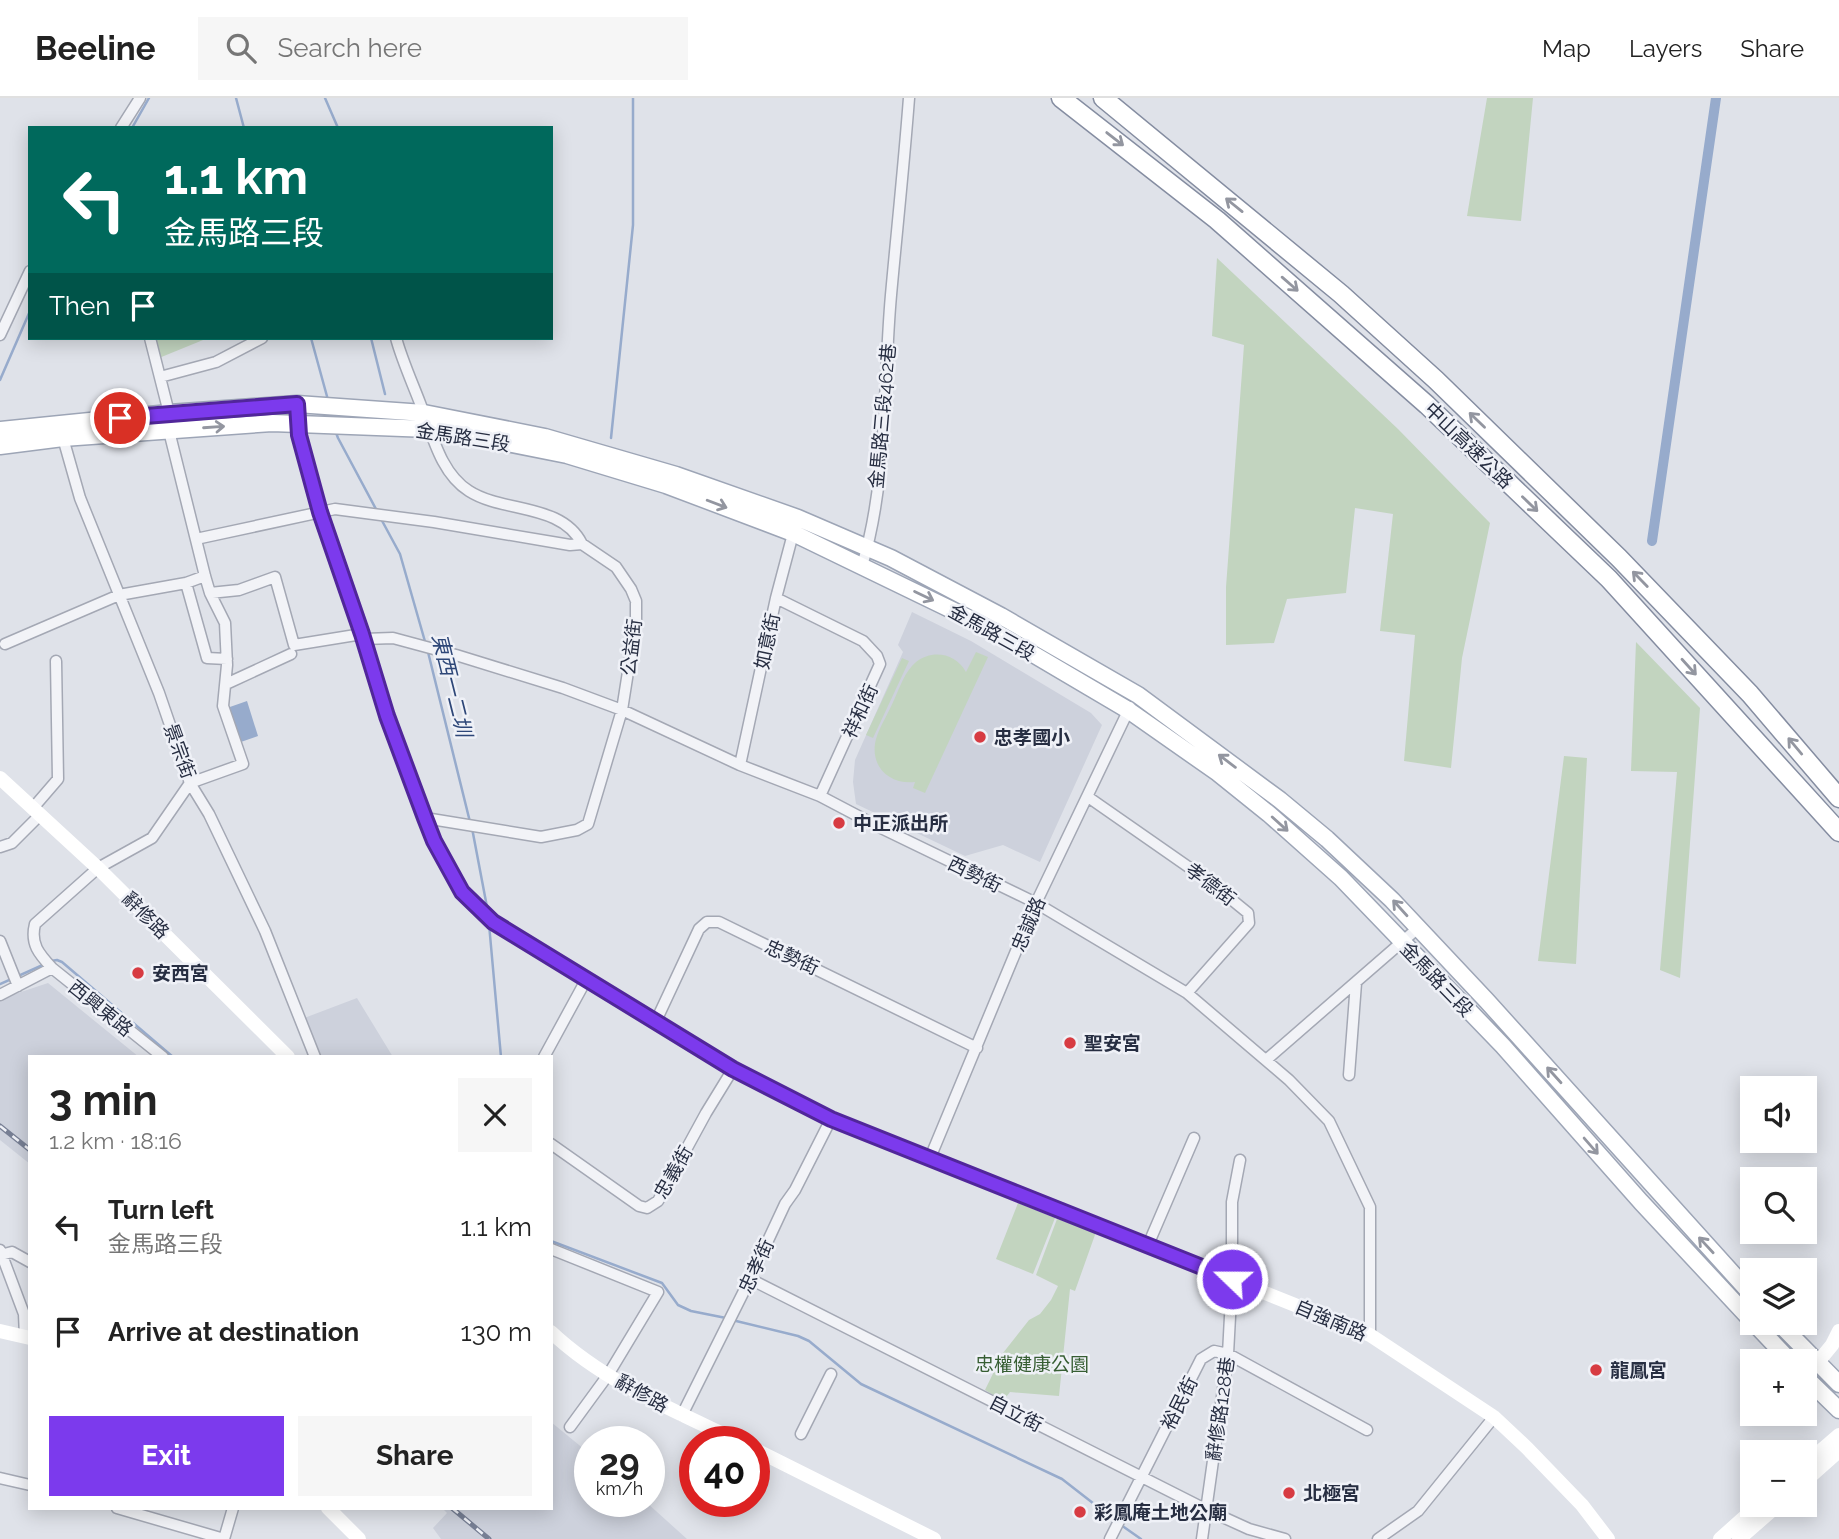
<!DOCTYPE html>
<meta charset="utf-8">
<style>
:root{--surface:#fff;--page:#f6f6f6;--text:#222;--muted:#767676;--line:#e0e0e0;--accent:#7c3aed}
body{margin:0;font-family:Raleway,"Noto Sans TC",sans-serif;background:var(--page);color:var(--text);height:100vh;display:flex;flex-direction:column;font-size:26px;white-space:nowrap}
*{box-sizing:border-box;margin:0}
p{font-size:23px;color:var(--muted)}
.icon{flex:none;width:38px;height:38px;fill:none;stroke:currentColor;stroke-width:2;stroke-linecap:round;stroke-linejoin:round}
.map{position:relative;flex:1;overflow:hidden}
.side{position:absolute;left:28px;top:957px;width:525px;height:455px;display:flex;flex-direction:column;background:var(--surface);border-radius:0px;box-shadow:0 4px 18px #0003}
.side>*{flex:none}
.hud{position:absolute;left:28px;top:28px;width:525px;height:214px;border-radius:0px;box-shadow:0 4px 18px #0003;background:#00695c;color:#fff;overflow:hidden}
.controls{position:absolute;left:1740px;top:978px;display:grid;gap:14px}
.controls a{display:grid;place-items:center;width:77px;height:77px;border-radius:0px;background:var(--surface);box-shadow:0 4px 18px #0003;font-size:35px}
.speed{position:absolute;left:574px;top:1328px;display:flex;gap:14px;font-size:35px;font-weight:700;text-align:center}
.speed>*{display:grid;place-content:center;width:91px;height:91px;border-radius:50%;background:var(--surface);box-shadow:0 4px 18px #0003;line-height:1}
.speed small{font-size:18px;font-weight:400}
.speed .limit{border:10px solid #d22;background:#fff;color:#111}
.pin{position:absolute;display:grid;place-items:center;width:60px;height:60px;color:#fff;margin:-30px;border:4px solid #fff;border-radius:50%;box-shadow:0 2px 7px #0007}
.me{position:absolute;width:77px;margin:-38px;rotate:292deg;stroke-linejoin:round;filter:drop-shadow(0 0 5px #0008)}
.turn{display:flex;align-items:center;gap:24px;height:147px;padding:0 21px;font-size:32px}
.turn .icon{width:91px;height:91px;stroke-width:2.5}
.turn b{display:block;font-size:49px;line-height:60px}
.then{display:flex;align-items:center;height:66px;padding:0 21px;background:#0003;gap:14px;font-size:26px}
.round{display:grid;place-items:center;flex:none;width:74px;height:74px;border-radius:0px;background:var(--page)}
.headline{display:flex;align-items:center;justify-content:space-between;height:119px;padding:0 21px}
h1{font-size:42px;font-weight:700;line-height:52px}
.button{display:flex;gap:14px;margin-top:auto;padding:14px 21px}
.button a{flex:1;height:80px;border-radius:0px;background:var(--accent);color:#fff;font-size:28px;font-weight:700;line-height:80px;text-align:center}
.button a+a{background:var(--page);color:var(--text)}
ul{padding:0;list-style:none}
li{display:flex;align-items:center;gap:21px;height:105px;padding:0 21px}
li div{flex:1}
li b{display:block;font-size:26px}
li em{font-style:normal}
header{display:flex;align-items:center;gap:42px;box-sizing:border-box;height:98px;padding:0 35px;background:var(--surface);border-bottom:2px solid var(--line)}
header strong{font-size:33px}
nav{display:flex;gap:38px;margin-inline-start:auto;font-size:24px}
.search{width:490px;height:63px;background:var(--page);display:flex;align-items:center;gap:18px;box-sizing:border-box;padding:0 24px;border-radius:0px;color:var(--muted);font-size:26px}
.map>svg:first-child{display:block}
.built{fill:#cdd1dc}
.green{fill:#c2d4bf}
.water{fill:#97abcc}
.lines{fill:none;stroke-linecap:round;stroke-linejoin:round}
.stream{stroke:#97abcc;stroke-width:2.5}
.canal{stroke:#97abcc;stroke-width:10}
.street-casing{stroke:#a4a8b4;stroke-width:13}
.primary-casing{stroke:#9da5b6;stroke-width:19}
.highway-casing{stroke:#858da1;stroke-width:21}
.street{stroke:#f2f3f7;stroke-width:10}
.secondary{stroke:#fff;stroke-width:14}
.primary{stroke:#fff;stroke-width:16}
.highway{stroke:#fff;stroke-width:18}
.rail-casing{stroke:#777f94;stroke-width:5}
.rail{stroke:#eff1f7;stroke-width:2.5;stroke-dasharray:8;stroke-linecap:butt}
.oneway{stroke:#9396a0}
.route-casing{stroke:#51269a;stroke-width:18}
.route{stroke:#7c3aed;stroke-width:12}
.poi-dot{fill:#d73b42;stroke:#eff1f7;stroke-width:2.5}
.labels{text-anchor:middle;dominant-baseline:central;stroke-width:5;stroke-linejoin:round;paint-order:stroke}
.street-label{font-size:19px;fill:#272e42;stroke:#eff1f7}
.poi-label{font-size:19px;font-weight:bold;fill:#272e42;stroke:#eff1f7;text-anchor:start}
.park-label{font-size:19px;fill:#375e33;stroke:#eff1f7}
.water-label{font-size:21px;font-style:italic;fill:#2e4778;stroke:#eff1f7}
</style>
<header>
<strong>Beeline</strong>
<div class="search"><svg class="icon" aria-label="search" viewBox="0 0 24 24"><circle cx="10" cy="10" r="6"/><path d="M15 15l6 6"/></svg>Search here</div>
<nav><a>Map</a><a>Layers</a><a>Share</a></nav>
</header>
<div class="map">
<svg width="1839" height="1441" viewBox="0 0 1839 1441">
<rect width="100%" height="100%" fill="#dfe2e9"/>
<path class="built" d="M912 514 971 543 1091 615 1102 627 1040 764 1003 747 965 758 856 706 853 684 855 662 903 554 898 547Z
M48 885 139 959H30V1066L0 1042V901Z
M357 900 393 959H316L299 922Z
M551 1324 590 1356V1404H646L687 1441H441L433 1430 447 1415 443 1411 551 1410Z"/>
<path class="green" d="M1487 0H1533L1521 123 1467 118Z
M1217 160 1398 331 1490 425 1462 560 1451 670 1404 663 1415 537 1380 533 1393 416 1355 410 1346 495 1287 501 1274 545 1226 547V489L1244 247 1212 238Z
M154 240H208L159 260Z
M1636 544 1700 610 1680 880 1660 872 1677 674 1631 673Z
M976 554 988 559 925 695 913 690 915 684C889 687 869 668 876 641 880 628 889 614 894 602 900 589 905 573 916 564 932 551 956 555 966 574Z
M902 560 909 563 873 640 866 637Z
M1564 658 1587 660 1576 866 1538 863Z
M1018 1105 1055 1120 1033 1176 996 1161Z
M1057 1121 1096 1134 1075 1193 1070 1191 1059 1298 1010 1294 1003 1303 985 1292 1003 1255 1029 1222 1040 1216 1051 1202 1058 1188 1036 1177Z"/>
<path class="water" d="M247 603 258 638 238 645 227 610Z"/>
<g class="lines">
<path class="stream" d="M236 0 244 30
M325 0 338 30
M132 30 149 0
M311 240 328 302
M371 240 385 296
M0 282 30 213
M335 332 338 340 377 413
M611 340 633 127V0
M380 419 400 456 426 547
M428 554 470 724
M472 730 487 809
M489 826 501 959
M51 863 57 862 62 864 173 959
M0 886 45 866
M551 1143 662 1185 678 1207 691 1213 726 1220
M732 1222 798 1238 809 1243 861 1286 1062 1381 1116 1423
M1121 1427 1141 1441"/>
<path class="canal" d="M1652 443 1716 0"/>
<g class="street-casing">
<path id="street" d="M121 30 140 0
M0 237 30 173
M396 240C402 262 412 284 420 305 432 335 440 375 469 393 503 415 562 405 582 446
M160 279 216 264 262 240
M63 340 80 400 159 595 190 685 209 716 265 833 315 959
M196 441 335 411 434 424 570 447 582 446 616 469 631 491 636 503V523L622 612 588 726 577 732 541 739 425 720
M862 468C888 381 883 287 891 197 897 131 904 66 909 0
M186 485 207 560 227 561
M210 495 239 492 275 479 294 547 362 536
M776 500 863 543 877 558 880 566 820 698
M364 541 393 540 456 557 563 590 622 612 740 667 820 698 879 729 1036 805 1187 895 1289 982 1329 1023 1370 1109V1237
M5 546 119 497 186 485 205 478
M226 586 291 556
M740 667 776 500 794 432
M1088 699 1210 784 1248 815 1249 825 1187 895
M33 710 58 681 56 563
M0 749 12 745 40 717
M0 843 18 888
M52 870C39 856 30 846 35 826L98 770 152 740 190 685 243 666 223 608 227 567 225 525 210 495 205 478 169 333V315L150 240
M0 897 52 870 163 959
M656 923 699 831 707 824H719L977 950
M544 959 586 882
M1266 962 1418 830
M1349 977 1356 885
M551 1046 639 1108 647 1110 658 1103 706 1015 733 971
M930 1060 1036 805 1130 609
M1148 1147 1194 1040
M551 1151 658 1194 608 1277 570 1329
M0 1152 24 1216 25 1238
M1 1157 12 1154 30 1164
M750 1181 1205 1411 1249 1431 1285 1441
M682 1317 750 1181 785 1106 795 1092 831 1021
M801 1336 831 1276
M0 1380 30 1387
M117 1410 224 1441
M224 1441 233 1410
M1110 1441 1201 1261 1214 1253 1228 1256 1367 1332
M1202 1441 1228 1256 1232 1181V1104L1240 1062
M1378 1441 1418 1413 1494 1319"/>
</g>
<g class="primary-casing">
<path id="primary" d="M0 332 169 315 297 306 424 315 545 339 676 377 798 420 891 460 1001 518 1138 597 1280 702 1327 741 1392 802 1487 903 1752 1197
M0 348 63 340 272 325 429 331 472 338 567 357 666 387 793 435 987 529 1128 612 1218 675 1269 716 1341 780 1503 948 1641 1104 1752 1223
M1754 1225 1791 1264
M1779 1225 1839 1286
M1804 1278 1839 1312"/>
</g>
<g class="highway-casing">
<path id="highway" d="M1061 0 1217 122 1427 307 1609 481 1839 734
M1103 0 1341 196 1436 282 1619 460 1750 596 1839 700"/>
</g>
<use href="#street" class="street"/>
<path class="secondary" d="M297 306 299 337 320 414 362 536 387 618 425 720 434 743 462 794 493 824 733 971 831 1021 1370 1237 1494 1319 1527 1350 1582 1407 1608 1441
M0 680 100 772 288 959
M0 1233 30 1240
M551 1234C604 1284 675 1313 740 1344
M1818 1264 1832 1247 1839 1233
M754 1351 934 1441
M1804 1367 1839 1337
M1804 1384 1839 1353
M328 1410 359 1441
M1720 1441 1758 1407
M1739 1441 1778 1407"/>
<use href="#primary" class="primary"/>
<use href="#highway" class="highway"/>
<g class="rail-casing">
<path id="rail" d="M0 1028 30 1052
M452 1410 489 1441"/>
</g>
<use href="#rail" class="rail"/>
</g>
<defs><path id="oneway-shaft" d="M-6 0H5M1.5-3L5.5 0L1.5 3" fill="none" stroke-width="1.6" stroke-linecap="round" stroke-linejoin="round" transform="scale(1.75)"/></defs>
<g class="oneway">
<use href="#oneway-shaft" transform="translate(1115 41) rotate(38)"/>
<use href="#oneway-shaft" transform="translate(1234 107) rotate(-141)"/>
<use href="#oneway-shaft" transform="translate(1290 186) rotate(41)"/>
<use href="#oneway-shaft" transform="translate(1477 322) rotate(-136)"/>
<use href="#oneway-shaft" transform="translate(214 329) rotate(-4)"/>
<use href="#oneway-shaft" transform="translate(717 406) rotate(21)"/>
<use href="#oneway-shaft" transform="translate(1530 406) rotate(44)"/>
<use href="#oneway-shaft" transform="translate(1640 481) rotate(-134)"/>
<use href="#oneway-shaft" transform="translate(924 498) rotate(26)"/>
<use href="#oneway-shaft" transform="translate(1689 569) rotate(48)"/>
<use href="#oneway-shaft" transform="translate(1795 648) rotate(-130)"/>
<use href="#oneway-shaft" transform="translate(1227 663) rotate(-143)"/>
<use href="#oneway-shaft" transform="translate(1280 726) rotate(42)"/>
<use href="#oneway-shaft" transform="translate(1400 810) rotate(-132)"/>
<use href="#oneway-shaft" transform="translate(1554 977) rotate(-132)"/>
<use href="#oneway-shaft" transform="translate(1591 1048) rotate(49)"/>
<use href="#oneway-shaft" transform="translate(1706 1147) rotate(-133)"/>
</g>
<g class="lines">
<g class="route-casing">
<path id="route" d="M120 320 297 306 299 337 320 414 362 536 387 618 425 720 434 743 462 794 493 824 733 971 831 1021 1232 1181"/>
</g>
<use href="#route" class="route"/>
</g>
<g class="poi-dot">
<circle cx="980" cy="639" r="7"/>
<circle cx="839" cy="725" r="7"/>
<circle cx="138" cy="875" r="7"/>
<circle cx="1070" cy="945" r="7"/>
<circle cx="1596" cy="1272" r="7"/>
<circle cx="1289" cy="1395" r="7"/>
<circle cx="1080" cy="1414" r="7"/>
</g>
<g class="labels">
<g class="street-label">
<text transform="translate(882 318) rotate(-85)">金馬路三段462巷</text>
<text transform="translate(463 339) rotate(9)">金馬路三段</text>
<text transform="translate(1469 347) rotate(44)">中山高速公路</text>
<text transform="translate(992 534) rotate(29)">金馬路三段</text>
<text transform="translate(767 543) rotate(-78)">如意街</text>
<text transform="translate(631 549) rotate(-83)">公益街</text>
<text transform="translate(860 613) rotate(-65)">祥和街</text>
<text transform="translate(180 653) rotate(70)">景宗街</text>
<text transform="translate(975 776) rotate(26)">西勢街</text>
<text transform="translate(1211 786) rotate(37)">孝德街</text>
<text transform="translate(146 817) rotate(45)">辭修路</text>
<text transform="translate(1028 826) rotate(-67)">忠誠路</text>
<text transform="translate(792 859) rotate(25)">忠勢街</text>
<text transform="translate(1437 881) rotate(46)">金馬路三段</text>
<text transform="translate(101 910) rotate(39)">西興東路</text>
<text transform="translate(673 1074) rotate(-60)">忠義街</text>
<text transform="translate(756 1168) rotate(-65)">忠孝街</text>
<text transform="translate(1331 1222) rotate(23)">自強南路</text>
<text transform="translate(642 1295) rotate(29)">辭修路</text>
<text transform="translate(1179 1305) rotate(-63)">裕民街</text>
<text transform="translate(1220 1311) rotate(-82)">辭修路128巷</text>
<text transform="translate(1016 1315) rotate(27)">自立街</text>
</g>
<g class="poi-label">
<text x="994" y="639">忠孝國小</text>
<text x="853" y="725">中正派出所</text>
<text x="152" y="875">安西宮</text>
<text x="1084" y="945">聖安宮</text>
<text x="1610" y="1272">龍鳳宮</text>
<text x="1303" y="1395">北極宮</text>
<text x="1094" y="1414">彩鳳庵土地公廟</text>
</g>
<g class="park-label">
<text x="1032" y="1266">忠權健康公園</text>
</g>
<g class="water-label">
<text transform="translate(452 587) rotate(76)">東西一二圳</text>
</g>
</g>
</svg>
<div class="controls">
<a><svg class="icon" aria-label="sound" viewBox="0 0 24 24"><path d="M4 9h4l5-4v14l-5-4H4zM17 9q2 3 0 6"/></svg></a>
<a><svg class="icon" aria-label="search" viewBox="0 0 24 24"><circle cx="10" cy="10" r="6"/><path d="M15 15l6 6"/></svg></a>
<a><svg class="icon" aria-label="layers" viewBox="0 0 24 24"><path d="M12 4l9 5-9 5-9-5zM3 14l9 5 9-5"/></svg></a>
<a>+</a>
<a>−</a>
</div>
<div class="speed"><div>29<small>km/h</small></div><div class="limit">40</div></div>
<div class="pin" style="left:120px;top:320px;background:#d93025"><svg class="icon" aria-label="arrive" viewBox="0 0 24 24"><path d="M6 21V4h12l-3 4 3 4H6"/></svg></div>
<svg class="me" style="left:1232px;top:1181px" viewBox="-20 -20 40 40"><circle r="17" fill="#7c3aed" stroke="#fff" stroke-width="3"/><path d="M0-11L8 9 0 5-8 9z" fill="#fff"/></svg>
<div class="hud">
<div class="turn"><svg class="icon" aria-label="left" viewBox="0 0 24 24"><path d="M17 20v-9H6M10 6l-5 5 5 5"/></svg><div><b>1.1 km</b>金馬路三段</div></div>
<div class="then">Then<svg class="icon" aria-label="arrive" viewBox="0 0 24 24"><path d="M6 21V4h12l-3 4 3 4H6"/></svg></div>
</div>
<section class="side">
<div class="headline"><div><h1>3 min</h1><p>1.2 km · 18:16</p></div><a class="round"><svg class="icon" aria-label="close" viewBox="0 0 24 24"><path d="M6 6l12 12M18 6L6 18"/></svg></a></div>
<ul>
<li><svg class="icon" aria-label="left" viewBox="0 0 24 24"><path d="M17 20v-9H6M10 6l-5 5 5 5"/></svg><div><b>Turn left</b><p>金馬路三段</p></div><em>1.1 km</em></li>
<li><svg class="icon" aria-label="arrive" viewBox="0 0 24 24"><path d="M6 21V4h12l-3 4 3 4H6"/></svg><div><b>Arrive at destination</b></div><em>130 m</em></li>
</ul>
<div class="button"><a>Exit</a><a>Share</a></div>
</section>
</div>
